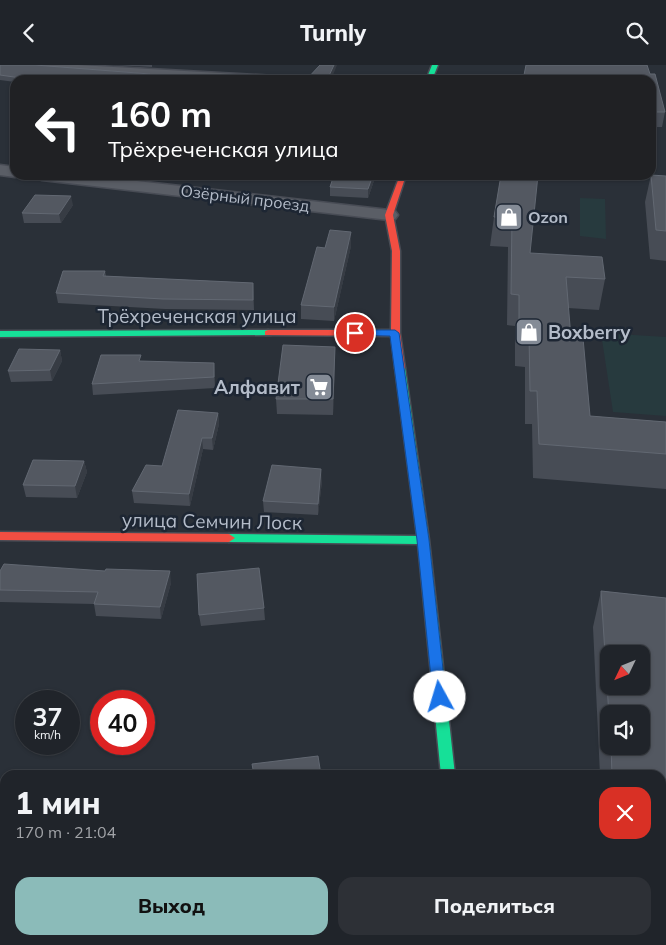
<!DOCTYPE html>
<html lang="ru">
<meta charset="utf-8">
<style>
:root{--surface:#20242a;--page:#2d3036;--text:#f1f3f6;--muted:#a2a4a8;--line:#3d4147;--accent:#8bbbb9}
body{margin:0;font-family:Mulish,sans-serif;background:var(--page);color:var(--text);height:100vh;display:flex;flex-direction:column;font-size:19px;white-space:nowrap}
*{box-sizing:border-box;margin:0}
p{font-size:16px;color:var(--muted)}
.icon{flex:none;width:28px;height:28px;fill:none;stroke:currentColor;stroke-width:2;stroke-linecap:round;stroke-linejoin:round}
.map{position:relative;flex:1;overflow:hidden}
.panel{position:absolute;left:0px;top:705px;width:666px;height:175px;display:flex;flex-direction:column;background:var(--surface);border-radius:15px 15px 0 0;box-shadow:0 1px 4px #0004,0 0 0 1px var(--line)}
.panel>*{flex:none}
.banner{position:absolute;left:10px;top:10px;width:646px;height:105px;border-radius:15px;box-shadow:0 1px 4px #0004,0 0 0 1px var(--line);background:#202124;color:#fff;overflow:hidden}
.needle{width:32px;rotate:227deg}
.fabs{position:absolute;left:600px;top:580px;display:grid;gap:10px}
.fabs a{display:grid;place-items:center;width:50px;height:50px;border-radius:10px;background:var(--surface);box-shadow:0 1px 4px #0004,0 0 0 1px var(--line);font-size:25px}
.speed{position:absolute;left:15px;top:625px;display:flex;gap:10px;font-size:25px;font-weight:700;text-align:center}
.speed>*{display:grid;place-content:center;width:65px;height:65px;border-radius:50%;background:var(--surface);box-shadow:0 1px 4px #0004,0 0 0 1px var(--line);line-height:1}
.speed small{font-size:12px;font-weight:400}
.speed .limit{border:8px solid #d22;background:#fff;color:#111}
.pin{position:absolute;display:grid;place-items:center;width:42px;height:42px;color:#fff;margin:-21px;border:2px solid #fff;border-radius:50%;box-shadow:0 1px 5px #0007}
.me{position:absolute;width:55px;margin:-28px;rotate:354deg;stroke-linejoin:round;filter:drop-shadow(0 0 4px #0008)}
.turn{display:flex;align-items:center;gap:18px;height:105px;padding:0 15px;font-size:22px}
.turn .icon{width:65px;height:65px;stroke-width:2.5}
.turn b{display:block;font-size:35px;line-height:42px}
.round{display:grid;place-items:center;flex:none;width:52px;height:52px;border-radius:15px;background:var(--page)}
.summary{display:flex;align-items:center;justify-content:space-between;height:85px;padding:0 15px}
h1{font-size:30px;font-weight:800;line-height:38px}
.action{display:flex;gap:10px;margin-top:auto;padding:10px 15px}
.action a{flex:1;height:58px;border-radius:15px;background:var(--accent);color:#111;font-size:20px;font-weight:800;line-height:58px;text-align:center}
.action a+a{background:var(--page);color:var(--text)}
header{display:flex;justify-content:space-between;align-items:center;height:65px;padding:0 15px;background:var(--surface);font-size:22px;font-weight:800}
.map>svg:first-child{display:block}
.green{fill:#273a3e}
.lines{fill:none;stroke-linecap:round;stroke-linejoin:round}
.street-casing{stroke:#484c55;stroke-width:3}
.fast-casing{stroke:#484c55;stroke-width:3}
.slow-casing{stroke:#484c55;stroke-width:3}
.jam-casing{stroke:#484c55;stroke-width:3}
.street{fill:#5a5e66;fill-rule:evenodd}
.fast{fill:#16e098;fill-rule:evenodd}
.slow{fill:#ffcf43;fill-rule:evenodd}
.jam{fill:#f24e42;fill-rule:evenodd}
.wall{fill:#474c55;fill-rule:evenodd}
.shaded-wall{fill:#373c44}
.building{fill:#535861;stroke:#626872;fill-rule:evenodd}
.route{fill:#1a73e8;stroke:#114b97}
.labels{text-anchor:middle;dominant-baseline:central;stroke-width:5;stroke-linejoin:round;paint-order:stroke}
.far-street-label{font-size:16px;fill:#b4bcc9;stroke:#1d2633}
.far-poi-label{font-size:16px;font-weight:bold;fill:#b4bcc9;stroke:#1d2633;text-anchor:start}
.street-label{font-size:19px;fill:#b4bcc9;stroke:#1d2633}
.poi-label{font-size:19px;font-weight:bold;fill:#b4bcc9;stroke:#1d2633;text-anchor:start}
</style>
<header><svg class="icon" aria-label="back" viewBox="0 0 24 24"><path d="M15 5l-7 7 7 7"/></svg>Turnly<svg class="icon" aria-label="search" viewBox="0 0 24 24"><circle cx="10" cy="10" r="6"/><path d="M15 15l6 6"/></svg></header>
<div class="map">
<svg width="666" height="880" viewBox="0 0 666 880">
<rect width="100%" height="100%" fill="#2a3038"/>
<path class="green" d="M580 133 605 134 606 174 580 171Z
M601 268 666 272V351L613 347Z"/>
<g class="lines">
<g class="street-casing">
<path id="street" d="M30 0H78L275 11 282 15C200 15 119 12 37 4Z
M0 100 15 102V110H21L15 112 0 110Z
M34 110H85L389 145 395 146 398 150 395 154 389 155 42 115 36 113Z"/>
</g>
<g class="fast-casing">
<path id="fast" d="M432 0H438L432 15H426Z
M268 265 271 266V270L0 272V266Z
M400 300 405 303 429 475 455 710H441L418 479 229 477 223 473 229 469 417 471 395 303Z"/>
</g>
<g class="slow-casing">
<path id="slow" d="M457 875H473L474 880H458Z"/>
</g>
<g class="jam-casing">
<path id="jam" d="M400 110H406L393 150 400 186V268L405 303 403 305H397L395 303 391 271 265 270V266L268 265H391L392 186 385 150Z
M0 467 229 469 235 473 229 477 0 475Z"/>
</g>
<use href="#street" class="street"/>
<use href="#fast" class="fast"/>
<use href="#slow" class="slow"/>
<use href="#jam" class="jam"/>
</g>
<path class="wall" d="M0 0 36 1 150 9 151 15H15V17L0 15Z
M112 0H152V2Z
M526 0 650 9 665 47 662 62H651V15H523Z
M334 110H376L368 133 330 131V122Z
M501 110 530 188 605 214 599 245 568 243 571 273 590 351 666 357V424L533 413 532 359H525V302L515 301V261L507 260 508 182 490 181 494 152Z
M651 110 666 111V196L650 194 645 137Z
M73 140 61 158H24L22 148Z
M351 181 334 256 301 254V240L325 183Z
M105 206 106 211 253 218 254 245 165 244 58 238 56 228Z
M60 285 62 296 52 316 11 317 8 306Z
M214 298 215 323 93 330 92 319Z
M335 298 333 350 277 349 276 334Z
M218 348 219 359 213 385 203 384 190 441 134 438 132 426 162 401Z
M84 396 87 407 77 433 26 432 23 420Z
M322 416 318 450 264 447 263 436Z
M0 506 171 518 161 554 96 551 94 539 0 537Z
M601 526 666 533V880H609V875H661V710H600L593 562ZM609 649 641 681H609Z
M264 543 265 555 201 561 199 550Z"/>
<path class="shaded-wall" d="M334 0H337L331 15H327Z
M373 110H376L368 133V124Z
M71 131 73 140 61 158 59 149Z
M351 167V181L334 256V242Z
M335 282V298L333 350V334Z
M60 285 62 296 52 316 50 305Z
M218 348 219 359 213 385 212 373Z
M202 373 203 384 190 441 189 429Z
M84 396 87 407 77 433 75 421Z
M321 404 322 416 318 450V439Z
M170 506 171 518 161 554 160 542Z
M5 799V812L0 814V801Z"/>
<path class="building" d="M0 0H35L150 9V15H47L42 14 40 15H35L0 10Z
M320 0H334L327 15H306Z
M526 0H647L650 9H655L665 47H651V15H523Z
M334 110H373L368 124 330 122Z
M501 110H538L530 188 602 192 605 214 566 212 571 273H583L590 351 666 357V389L539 379 537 326H530L529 270 519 269V230L511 229 512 153 494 152Z
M651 110 666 111V166L656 165Z
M35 130 71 131 59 149 22 148Z
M330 165 351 167 334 242 301 240 317 182 325 183Z
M63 206H105L103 211 253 218V235L163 234 56 228Z
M283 280 335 282 333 334H276Z
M19 284 60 285 50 305 8 306Z
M101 290H141L139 296 214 298V312L92 319Z
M178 345 218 348 212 373H202L189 429 132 426 146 400 162 401Z
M33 395 84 396 75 421 23 420Z
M272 400 321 404 318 439 263 436Z
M4 499 105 506 106 504 170 506 160 542 94 539 98 527 0 525V506Z
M259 503 264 543 199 550 197 509Z
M601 526 666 533V874L661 873V710H612L611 681H641V649H609V651ZM609 589H641V621H609Z
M318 691 321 710H254L252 699Z
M5 768V799L0 801V769Z
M144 875H207L208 880H144Z"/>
<path class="route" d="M355 265H395L399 268 429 475 446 632 444 636 440 637 435 636 433 632 417 475 390 271 352 270 351 268Z"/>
<defs>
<g id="shop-square" transform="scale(1.4375)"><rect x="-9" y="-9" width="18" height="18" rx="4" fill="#848b96" stroke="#1d2633"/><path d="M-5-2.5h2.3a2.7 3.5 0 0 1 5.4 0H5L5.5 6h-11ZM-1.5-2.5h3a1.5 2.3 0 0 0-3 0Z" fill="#fff"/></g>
<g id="supermarket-square" transform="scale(1.4375)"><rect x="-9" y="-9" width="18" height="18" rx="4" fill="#848b96" stroke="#1d2633"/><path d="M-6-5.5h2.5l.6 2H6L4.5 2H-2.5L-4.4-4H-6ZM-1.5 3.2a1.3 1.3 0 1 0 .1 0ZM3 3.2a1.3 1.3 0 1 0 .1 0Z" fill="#fff"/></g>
</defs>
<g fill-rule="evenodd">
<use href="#shop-square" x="509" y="152"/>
<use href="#shop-square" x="529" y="267"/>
<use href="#supermarket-square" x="319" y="322"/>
</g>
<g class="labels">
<g class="far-street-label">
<text transform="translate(245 133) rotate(7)">Озёрный проезд</text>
</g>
<g class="far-poi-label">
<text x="528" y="152">Ozon</text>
</g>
<g class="street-label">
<text x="197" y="251">Трёхреченская улица</text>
<text transform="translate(212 456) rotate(1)">улица Семчин Лоск</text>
</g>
<g class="poi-label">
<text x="548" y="267">Boxberry</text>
<text x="300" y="322" text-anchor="end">Алфавит</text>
</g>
</g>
</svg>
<div class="fabs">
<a><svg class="needle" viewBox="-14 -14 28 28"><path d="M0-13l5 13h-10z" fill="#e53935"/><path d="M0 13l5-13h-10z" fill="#a2a4a8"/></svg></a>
<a><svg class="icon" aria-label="sound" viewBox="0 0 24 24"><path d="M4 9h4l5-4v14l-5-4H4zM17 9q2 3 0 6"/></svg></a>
</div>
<div class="speed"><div>37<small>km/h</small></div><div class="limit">40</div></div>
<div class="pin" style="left:355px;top:268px;background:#d93025"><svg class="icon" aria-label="arrive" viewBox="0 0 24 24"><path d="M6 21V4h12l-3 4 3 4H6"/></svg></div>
<svg class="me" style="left:440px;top:632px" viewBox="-20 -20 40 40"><circle r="19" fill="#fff"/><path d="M0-13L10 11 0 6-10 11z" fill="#1a73e8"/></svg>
<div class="banner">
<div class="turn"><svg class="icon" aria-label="left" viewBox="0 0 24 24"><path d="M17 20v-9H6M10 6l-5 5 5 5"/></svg><div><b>160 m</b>Трёхреченская улица</div></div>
</div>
<section class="panel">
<div class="summary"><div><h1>1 мин</h1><p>170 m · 21:04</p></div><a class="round" style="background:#d93025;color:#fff"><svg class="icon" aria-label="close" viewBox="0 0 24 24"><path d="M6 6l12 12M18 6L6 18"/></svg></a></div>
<div class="action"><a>Выход</a><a>Поделиться</a></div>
</section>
</div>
